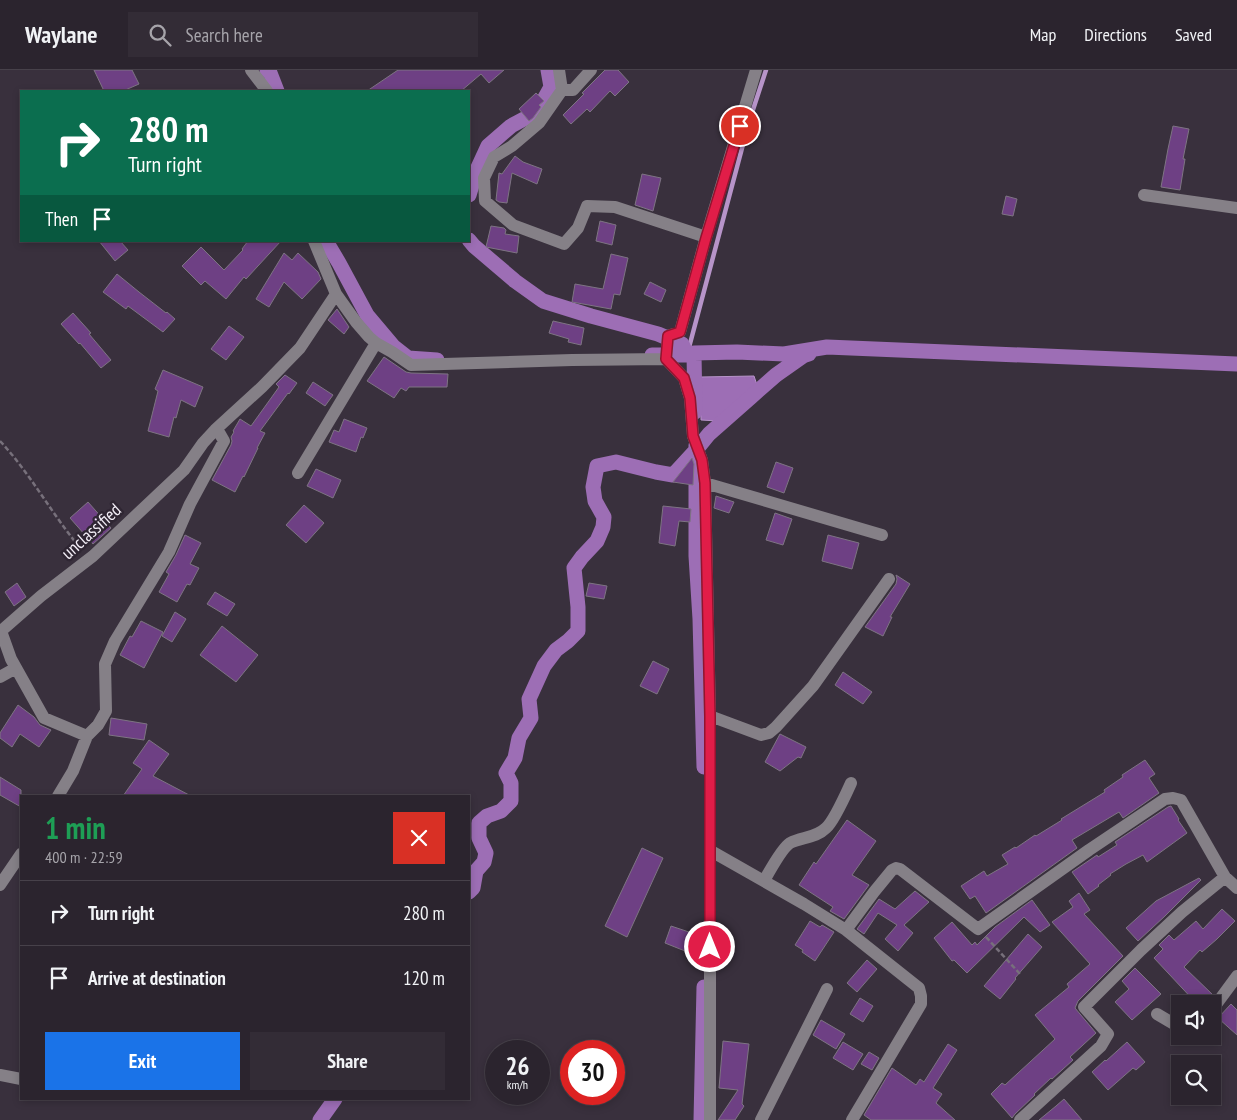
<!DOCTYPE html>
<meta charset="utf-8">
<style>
:root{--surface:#2b242e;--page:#332c36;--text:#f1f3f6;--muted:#a6a4aa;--line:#47414a;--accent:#1a73e8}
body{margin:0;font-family:"PT Sans Narrow",sans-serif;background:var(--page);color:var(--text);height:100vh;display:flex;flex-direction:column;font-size:19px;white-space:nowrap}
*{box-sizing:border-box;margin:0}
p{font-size:16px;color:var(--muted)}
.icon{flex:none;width:28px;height:28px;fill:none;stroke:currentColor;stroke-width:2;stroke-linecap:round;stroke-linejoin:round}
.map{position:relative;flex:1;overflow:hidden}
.panel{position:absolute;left:20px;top:725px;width:450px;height:305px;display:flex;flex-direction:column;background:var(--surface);border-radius:0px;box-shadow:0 2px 8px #0003,0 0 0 1px var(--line)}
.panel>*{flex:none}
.top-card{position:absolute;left:20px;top:20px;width:450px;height:152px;border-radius:0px;box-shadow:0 2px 8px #0003,0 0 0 1px var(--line);background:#0b6e4f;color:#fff;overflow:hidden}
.fabs{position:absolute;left:1171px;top:925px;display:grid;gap:10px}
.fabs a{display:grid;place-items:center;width:50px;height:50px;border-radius:0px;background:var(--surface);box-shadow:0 2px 8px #0003,0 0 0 1px var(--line);font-size:25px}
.speed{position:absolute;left:485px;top:970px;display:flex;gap:10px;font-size:25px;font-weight:700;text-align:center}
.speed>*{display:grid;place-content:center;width:65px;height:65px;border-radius:50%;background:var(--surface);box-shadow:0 2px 8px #0003,0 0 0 1px var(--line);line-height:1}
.speed small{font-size:12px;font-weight:400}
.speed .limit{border:8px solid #d22;background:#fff;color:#111}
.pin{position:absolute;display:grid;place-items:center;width:42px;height:42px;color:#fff;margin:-21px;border:2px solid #fff;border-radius:50%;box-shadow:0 1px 5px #0007}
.me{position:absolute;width:55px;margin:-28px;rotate:0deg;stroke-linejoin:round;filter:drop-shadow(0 0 4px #0008)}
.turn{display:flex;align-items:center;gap:18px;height:105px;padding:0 25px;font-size:22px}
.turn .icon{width:65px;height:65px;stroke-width:2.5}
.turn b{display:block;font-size:35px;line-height:42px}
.then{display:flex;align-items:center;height:48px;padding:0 25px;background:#0003;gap:10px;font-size:19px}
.round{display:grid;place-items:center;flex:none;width:52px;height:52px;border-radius:0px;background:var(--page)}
.overview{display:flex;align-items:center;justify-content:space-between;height:85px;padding:0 25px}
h1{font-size:30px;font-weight:700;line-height:38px;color:#1e9e55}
.button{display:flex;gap:10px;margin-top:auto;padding:10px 25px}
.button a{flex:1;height:58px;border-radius:0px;background:var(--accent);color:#fff;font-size:20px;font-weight:700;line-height:58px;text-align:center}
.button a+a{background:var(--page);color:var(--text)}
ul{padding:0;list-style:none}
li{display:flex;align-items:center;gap:15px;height:65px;padding:0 25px;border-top:1px solid var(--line)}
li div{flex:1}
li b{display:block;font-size:19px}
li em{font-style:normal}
header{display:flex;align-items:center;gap:30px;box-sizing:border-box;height:70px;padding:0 25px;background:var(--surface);border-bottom:1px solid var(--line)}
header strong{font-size:24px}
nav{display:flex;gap:28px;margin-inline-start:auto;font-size:18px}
.search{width:350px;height:45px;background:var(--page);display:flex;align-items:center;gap:12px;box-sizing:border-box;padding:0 18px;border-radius:0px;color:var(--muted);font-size:19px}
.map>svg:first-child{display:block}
.water{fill:#9d6eb5;stroke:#b794c9}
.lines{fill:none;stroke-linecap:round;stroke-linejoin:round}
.stream{stroke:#b794c9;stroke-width:4.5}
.canal{stroke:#9d6eb5;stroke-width:15}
.building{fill:#6e4084;stroke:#7e7483}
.path{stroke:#77707b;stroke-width:2.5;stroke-dasharray:5 2.5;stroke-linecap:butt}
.minor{stroke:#858087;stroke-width:12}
.route-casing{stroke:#92132f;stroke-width:12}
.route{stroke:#e11d48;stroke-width:9}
.labels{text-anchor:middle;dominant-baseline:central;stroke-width:5;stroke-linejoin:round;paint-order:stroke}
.street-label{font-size:18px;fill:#f3eef7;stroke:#2f2633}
</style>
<header>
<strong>Waylane</strong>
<div class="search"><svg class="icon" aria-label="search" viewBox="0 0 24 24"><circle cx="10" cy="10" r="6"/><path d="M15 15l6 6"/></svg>Search here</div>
<nav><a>Map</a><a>Directions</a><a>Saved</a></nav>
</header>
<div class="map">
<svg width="1237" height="1050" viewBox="0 0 1237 1050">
<rect width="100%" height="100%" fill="#39303d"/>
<path class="water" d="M754 306 757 315 718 351 701 350 700 307Z"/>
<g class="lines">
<path class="stream" d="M687 285 749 52 766 0"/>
<path class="canal" d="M267 0 270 3 277 21
M469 125 476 102 488 76 511 56 537 42 551 17 548 0
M469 170 474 176 515 211 543 231 591 246 658 264 682 274 687 285
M326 171 339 193 367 245 394 277 408 288 437 290
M694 283 695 342
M652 285H687L694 283 737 282 784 284 827 277 1237 294
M696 375V486L700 549 704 697
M469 822 473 818 476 801 484 792 486 783 479 768V753L487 746 501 741 511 731V713L506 703 515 688 519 668 531 648 529 629 544 596 556 580 568 571 578 561V537L574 498 582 487 597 471 603 457 604 447 595 431 593 417 597 396 616 392 656 402 673 405 696 380 709 364 751 327 776 305 803 286 809 284
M320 1050 335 1029
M701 1050 704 917"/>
</g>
<path class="building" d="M94 0H132L139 14 123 21H104Z
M398 0H504L489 13 481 4 461 21H367Z
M605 0H618L629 12 615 26 610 21 590 42 587 39 571 54 563 45 584 24 582 23Z
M536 23 544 31 539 35 541 37 533 48 529 51 519 39Z
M1173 56 1189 59 1183 89H1185L1180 120 1161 117 1168 79Z
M515 86 523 92 542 99 537 114 512 103 507 133 499 132 496 130 499 103 502 104Z
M642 104 661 108 653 141 635 135Z
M1006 126 1017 129 1013 146 1002 144Z
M600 151 616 155 612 175 596 171Z
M491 156 504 158 506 160 505 164 519 166 517 183 486 177Z
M99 171H120L128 180 115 191Z
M248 171H281L246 209 244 207 226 229 205 211 201 215 182 196 201 177 224 200 243 180 242 179Z
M284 183 292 190 298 183 318 202 321 209 302 229 284 212 269 237 256 229Z
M611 184 628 188 620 225 614 224 611 239 572 232 575 214 603 219Z
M117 204 139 222 166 243 167 242 175 249 163 262 128 236 126 239 103 222Z
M650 212 666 220 661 232 644 224Z
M337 239 349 257 344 264 328 250Z
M73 243 91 263 89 264 111 290 101 298 80 273 79 274 61 254Z
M553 251 584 258 581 275 568 272 569 269 549 263Z
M229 256 244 267 226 290 211 279Z
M384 287 406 302 411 303 448 304 447 317H409L406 321 401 318 394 328 367 311Z
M163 300 203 317 195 337 181 330 176 348 174 347 169 367 148 361 158 321 155 319Z
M285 305 297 313 289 324 288 323 260 361 265 363 257 378H258L244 407 243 406 235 422 212 410 231 375 232 371 231 367 234 362 233 361 240 349 251 356 279 317 276 314Z
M313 312 333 325 325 336 306 323Z
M344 349 367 358 363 368 361 367 356 382 329 372 334 360 339 362Z
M692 388 694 394 693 415 673 412Z
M776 392 793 398 784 423 767 417Z
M316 399 341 410 333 428 307 416Z
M716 426 734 432 729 443 714 438Z
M88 432 111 458 93 474 70 448Z
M304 435 324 453 306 473 286 455Z
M663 436 691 439 690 452 679 451 675 476 659 473Z
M775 443 792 449 783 475 766 470Z
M185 465 201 473 190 494 199 498 190 515 187 514 177 532 159 522 169 504 166 502 176 485Z
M828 465 859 473 852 499 822 491Z
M896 505 910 514 890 547H892L883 566 865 557 896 514 897 509Z
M17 513 26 527 14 536 5 522Z
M589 513 607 516 604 529 586 526Z
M215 522 235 534 227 546 207 534Z
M175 542 186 549 172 572 162 566Z
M141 551 163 562 144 598 120 585 130 566 132 567Z
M222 556 258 585 236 612 200 585Z
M653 591 669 599 657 624 640 616Z
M843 602 872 622 863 634 835 615Z
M18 635 34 647 40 655 51 660 39 677 20 664 12 677 0 668V663Z
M111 648 147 654 144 670 109 665Z
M780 664 806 677 801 688 798 687 780 701 765 692Z
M149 670 169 684 153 706 191 726H123L142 699 133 693Z
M1145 690 1155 704 1149 708 1159 723 1123 748 1119 742 1072 770 1077 778 986 843 975 826 970 829 961 816 984 801 987 806 1008 794 1002 785 1015 777 1016 778 1035 765 1036 766 1062 750 1061 749 1105 722 1104 720 1123 707 1122 705Z
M0 707 21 720V737L0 725Z
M1171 736 1179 749 1178 750 1187 763 1147 792 1143 785 1126 794 1110 804 1111 805 1098 815 1099 816 1088 824 1072 802 1097 785 1098 787 1117 775 1115 772 1168 737Z
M847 750 876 771 852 805 869 815 844 849 830 841 833 837 799 815 814 792 816 794Z
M642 778 663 788 627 867 605 856Z
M1199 808 1201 810 1165 846 1138 871 1126 858 1156 831Z
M915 821 929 832 904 855 913 863 898 881 885 869 897 855 878 843 864 864 857 859 879 829 895 839Z
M1079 823 1090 840 1084 844 1123 886 1078 931 1075 938 1096 963 1070 987 1073 990 1052 1009 1051 1008 1034 1024 1035 1025 1015 1044 1012 1048 991 1024 1002 1013 1005 1015 1055 969 1035 945 1069 917 1067 914 1090 894 1052 852 1073 837 1069 831Z
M1032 830 1050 855 1040 862 1024 847 967 903 954 890 952 891 934 868 952 852 972 875 975 872 977 875 995 857Z
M1222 839 1235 851 1217 869 1202 882 1200 880 1184 897 1213 925 1207 934H1197L1154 888 1163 879 1159 875 1169 865 1174 870 1196 851 1203 859Z
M810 851 820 857 822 855 834 862 815 891 802 882 803 880 795 875Z
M671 856 692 863 685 881 665 873Z
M1028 864 1042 877 1015 908 1016 909 1000 929 984 916Z
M867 890 877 899 857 922 847 913Z
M1135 898 1161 924 1132 950 1115 932 1129 919 1122 911Z
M860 928 873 936 863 952 850 944Z
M1231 934 1237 940V965L1218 948Z
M821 950 845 964 836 979 813 965Z
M723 971 749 974 742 1034 744 1036 735 1050H718L738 1020 719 1018Z
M843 972 863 984 853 1000 833 988Z
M1127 972 1145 992 1136 1000 1133 998 1108 1020 1092 1002 1105 990 1106 991Z
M948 974 957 980 933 1018 942 1024 936 1033 955 1050H871L864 1045 892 998 916 1015 920 1009 924 1012Z
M869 982 879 988 872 1000 861 994Z
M1064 1029 1082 1050H1039L1056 1036Z"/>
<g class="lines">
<path class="path" d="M0 371C31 404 52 445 82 480
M986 867 1021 905"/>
<path class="minor" d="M251 0 267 21
M559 0 562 20 539 53 512 76 494 87 484 108 485 131 513 155 564 174 578 158 587 136 615 137 706 167
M562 20H573L591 0
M1144 125 1237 138
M314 171 336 224 356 252 369 267 376 273 392 282 411 295 572 290 666 289 684 308 690 328 693 366 702 390 705 413 710 646V1050
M666 289 668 266 680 262 706 167 756 0
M298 403 376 273
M705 413 882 465
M0 607 16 598
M710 646 761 665 769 663 776 657 813 616 889 509
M87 666 98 655 106 641 105 594 115 571 169 482 190 434 224 371 220 364 215 360
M58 726 73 701 87 666 44 648 11 589 1 561 41 526 93 486 184 400 203 373 215 360 262 317 300 278 336 224
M711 781 804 834 846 860
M764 811C769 802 782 778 790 773 802 767 816 768 826 758 834 751 846 724 851 713
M0 815 21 784
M1212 940 1237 906
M1157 944 1174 954 1180 955
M0 1005 21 1009
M761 1050 827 919
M852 1050 921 934V926L919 918 846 860 874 822 892 800 896 798 900 799 978 859 1089 780 1165 729 1173 728 1181 730 1225 807
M1020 1050 1101 976 1108 964 1084 937 1141 880 1182 842 1225 807 1237 818"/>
</g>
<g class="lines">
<g class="route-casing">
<path id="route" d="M710 877V646L705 413 702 390 693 366 690 328 684 308 666 289 668 266 680 262 706 168 740 56"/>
</g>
<use href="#route" class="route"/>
</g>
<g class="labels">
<g class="street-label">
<text transform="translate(91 461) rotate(-42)">unclassified</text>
</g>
</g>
</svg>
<div class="fabs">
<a><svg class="icon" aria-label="sound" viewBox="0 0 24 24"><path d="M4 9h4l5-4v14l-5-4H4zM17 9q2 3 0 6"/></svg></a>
<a><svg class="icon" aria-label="search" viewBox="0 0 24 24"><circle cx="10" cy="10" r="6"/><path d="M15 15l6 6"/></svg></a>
</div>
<div class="speed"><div>26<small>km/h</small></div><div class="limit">30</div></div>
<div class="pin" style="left:740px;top:56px;background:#d93025"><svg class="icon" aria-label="arrive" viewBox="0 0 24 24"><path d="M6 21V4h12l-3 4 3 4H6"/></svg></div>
<svg class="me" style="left:710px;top:877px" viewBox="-20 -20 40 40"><circle r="17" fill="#e11d48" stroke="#fff" stroke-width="3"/><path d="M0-11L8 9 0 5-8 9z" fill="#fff"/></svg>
<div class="top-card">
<div class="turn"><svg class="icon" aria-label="right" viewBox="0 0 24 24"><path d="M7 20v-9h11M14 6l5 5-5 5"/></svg><div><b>280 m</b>Turn right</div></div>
<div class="then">Then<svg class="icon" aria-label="arrive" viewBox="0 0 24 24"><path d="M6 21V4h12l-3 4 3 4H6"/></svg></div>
</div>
<section class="panel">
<div class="overview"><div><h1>1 min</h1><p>400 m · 22:59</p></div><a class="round" style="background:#d93025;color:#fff"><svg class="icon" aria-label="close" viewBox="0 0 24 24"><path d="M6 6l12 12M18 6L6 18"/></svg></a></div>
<ul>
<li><svg class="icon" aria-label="right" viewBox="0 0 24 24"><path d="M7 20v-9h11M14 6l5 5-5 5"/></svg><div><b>Turn right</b></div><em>280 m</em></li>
<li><svg class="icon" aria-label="arrive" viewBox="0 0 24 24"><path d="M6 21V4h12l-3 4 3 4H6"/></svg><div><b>Arrive at destination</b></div><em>120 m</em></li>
</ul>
<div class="button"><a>Exit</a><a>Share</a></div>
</section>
</div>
